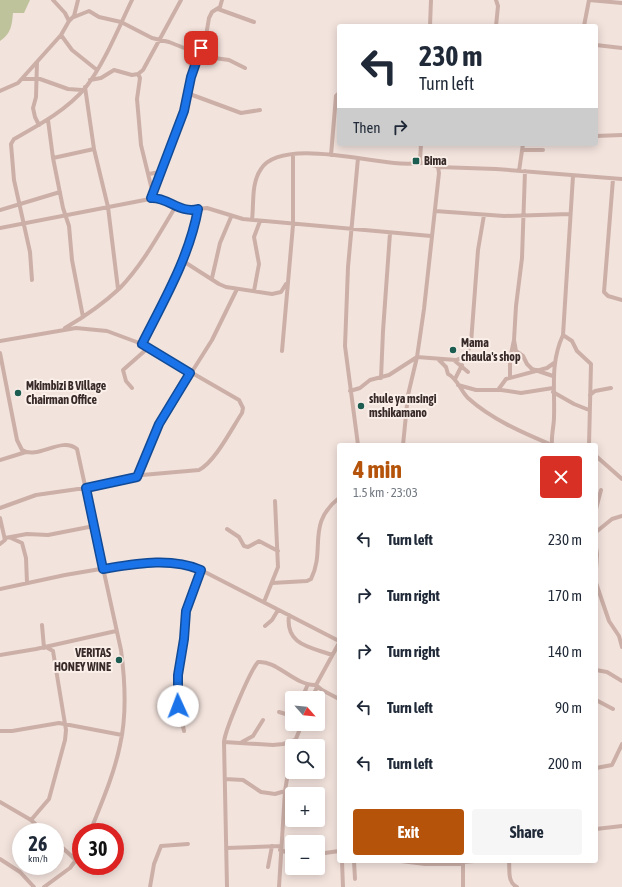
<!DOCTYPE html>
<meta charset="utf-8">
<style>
:root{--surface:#fff;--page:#f6f6f7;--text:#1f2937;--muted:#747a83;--accent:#b45309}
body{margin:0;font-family:"Asap Condensed",sans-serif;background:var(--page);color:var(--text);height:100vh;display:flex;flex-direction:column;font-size:15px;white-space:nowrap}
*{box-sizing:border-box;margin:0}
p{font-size:13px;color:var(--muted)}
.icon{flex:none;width:22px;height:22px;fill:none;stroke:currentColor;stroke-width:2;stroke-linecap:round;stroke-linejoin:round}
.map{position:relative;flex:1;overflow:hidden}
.panel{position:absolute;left:337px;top:443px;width:261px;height:420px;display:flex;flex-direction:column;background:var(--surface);border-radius:4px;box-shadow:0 2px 10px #0003}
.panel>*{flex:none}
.top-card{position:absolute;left:337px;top:24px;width:261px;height:122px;border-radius:4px;box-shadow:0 2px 10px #0003;background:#fff;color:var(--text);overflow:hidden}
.needle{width:26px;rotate:117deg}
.controls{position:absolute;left:285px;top:691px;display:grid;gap:8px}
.controls a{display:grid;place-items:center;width:40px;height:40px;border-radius:4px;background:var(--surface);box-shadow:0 2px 10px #0003;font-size:20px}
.speed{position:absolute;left:12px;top:823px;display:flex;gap:8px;font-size:20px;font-weight:700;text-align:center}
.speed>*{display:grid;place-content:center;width:52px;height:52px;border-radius:50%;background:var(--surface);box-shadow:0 2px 10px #0003;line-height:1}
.speed small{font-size:10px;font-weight:400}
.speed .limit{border:6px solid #d22;background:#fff;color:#111}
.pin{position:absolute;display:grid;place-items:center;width:34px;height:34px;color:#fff;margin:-17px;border-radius:8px;box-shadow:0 2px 6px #0006}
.me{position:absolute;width:44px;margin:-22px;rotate:358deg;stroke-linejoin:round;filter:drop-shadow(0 0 3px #0008)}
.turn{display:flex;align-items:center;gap:14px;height:84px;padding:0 16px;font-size:18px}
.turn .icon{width:52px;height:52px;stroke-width:2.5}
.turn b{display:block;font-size:28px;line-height:34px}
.then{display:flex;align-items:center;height:38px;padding:0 16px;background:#0003;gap:8px;font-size:15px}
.round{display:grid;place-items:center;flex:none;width:42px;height:42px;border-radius:4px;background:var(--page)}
.head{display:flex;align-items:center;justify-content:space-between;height:68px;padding:0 16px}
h1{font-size:24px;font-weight:700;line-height:30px;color:var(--accent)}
.button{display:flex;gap:8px;margin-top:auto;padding:8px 16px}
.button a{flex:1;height:46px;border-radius:4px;background:var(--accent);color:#fff;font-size:16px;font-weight:700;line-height:46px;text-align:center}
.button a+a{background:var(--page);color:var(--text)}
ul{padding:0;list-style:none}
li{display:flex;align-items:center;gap:12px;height:56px;padding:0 16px}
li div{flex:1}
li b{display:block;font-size:15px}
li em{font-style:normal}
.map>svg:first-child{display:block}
.green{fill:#bfc39c}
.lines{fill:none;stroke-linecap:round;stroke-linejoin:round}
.street{stroke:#ccb0a8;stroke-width:4}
.route-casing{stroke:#114b97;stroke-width:10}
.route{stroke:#1a73e8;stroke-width:7}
.poi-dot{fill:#1c5c51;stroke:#faefe9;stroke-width:1.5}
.labels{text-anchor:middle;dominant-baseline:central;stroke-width:4;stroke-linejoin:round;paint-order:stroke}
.poi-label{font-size:12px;font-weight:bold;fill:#382a28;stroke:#faefe9;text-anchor:start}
</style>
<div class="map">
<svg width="622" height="887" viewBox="0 0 622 887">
<rect width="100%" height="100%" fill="#f3e3dd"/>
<path class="green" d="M0 0H30L24 13H13C12 25 11 34 0 41Z"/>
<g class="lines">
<path class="street" d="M53 0 65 13 69 21
M496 0 498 6 496 26
M589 0 622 3
M218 9 254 22
M74 17 89 11 99 17 121 22 152 38 169 42 207 57 229 60 245 68
M430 26 431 0
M584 26 589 0
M61 35 72 50 97 70
M596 45 622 48
M37 62 36 97 33 108 35 117 39 125
M138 74 140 78 137 99 141 145 151 186 154 190
M23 79H40L68 89 82 90
M90 80 101 78 114 70 132 75 138 74 143 70 181 0
M85 87 94 149 108 207 118 289
M0 91 18 83 61 35 69 21 74 16 78 0
M187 93 241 113 260 110
M48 120 53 158 63 208 69 226 72 260 83 317
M596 136 622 135
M522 150H543
M331 155 336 96 339 93
M53 158 94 149
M358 158 348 267 345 346 358 445
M438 167 496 169 622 179
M519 171 523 144
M149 174 160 172
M613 179 604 292 608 296 622 300
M151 198 184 111 191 77 206 36 209 18 212 12 220 7 222 0
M0 210 60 192
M435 211 504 216 570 214
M252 220C254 204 251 183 261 169 280 139 364 161 394 163 403 164 413 164 422 163
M0 228 155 198 187 210 207 208 243 219 431 236
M183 261 219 284 226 287 272 294 281 292 286 284
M212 278 220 243 231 217
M32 280 30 252 14 180 11 144 14 139C39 125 67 110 86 87 105 62 118 29 132 0
M254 291 259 264 254 237 260 221
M65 328C84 317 104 303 120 288 143 264 159 234 176 206
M563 335 572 341 577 351 591 364 589 445
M514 340 516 351 523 356 527 364 532 369 553 376
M0 341 76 328 107 331 142 344 239 400 243 408 242 413C232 428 215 462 199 470L142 475 99 486 36 495 0 508
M142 344C164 301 189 258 198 209
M282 351 293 225V154
M0 353 17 440 22 450C38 460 61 436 77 449L121 650C125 680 127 715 120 745 114 775 101 804 90 832
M438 359 446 367 448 374C458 379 460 390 468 398 491 419 523 433 552 445
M455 361 468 372
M381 378 383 331 390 233
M510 378V359L514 340 516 306 522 258 525 171
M455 379 462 365
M458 385 476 390H501L521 393 553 388
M132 388 126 381 123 370 148 348
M498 390 506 379 547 368 554 363
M350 391 360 388 370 380 389 375 417 357 456 360 466 356 471 343 478 250 484 215
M553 392 574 404 589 410
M590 395 595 391 611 388
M403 445 408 395 417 357 424 309 439 173 438 167C432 163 424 166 420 161L421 144
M552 445C551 436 554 426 554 417 555 389 550 363 563 335L573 176
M596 456 622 479
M0 460 26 452
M137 477 159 424 212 340 237 289
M596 509 601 490
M0 518 5 540 0 544
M227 529 239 537 244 546 248 547 259 541 278 551
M596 532 612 519 622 516
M5 538 27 534 48 535 94 526
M11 538 22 543 26 558 27 583
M596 547 597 554 596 569
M272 583 307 581 311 579C326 549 306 524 339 498
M596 583 609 621 619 636 622 647
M0 589 65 575 124 565 167 563 188 566 201 570 339 641
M264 602 278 567 275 501
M289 615C285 645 310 647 332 655
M42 625 44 648
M265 626 272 620 278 610
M339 643 316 685 322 690 339 699
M0 655 36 649 116 631
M596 670 607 672 622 681
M302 698 308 684
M312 698 317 687
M596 700 613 709
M279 712 289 715 292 714
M0 731H12L59 723 122 735
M184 731 178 702V675L184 639 187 605 201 570
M224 742 273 745 283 744 295 740
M242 742 253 736 263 720
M293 746 302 724
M596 768 612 765 622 744
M225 779 243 780 261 792 275 794 285 791
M0 802 31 820 44 832
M31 820 49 799 65 740 66 730 53 651 46 647
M596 829 622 826
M55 841 77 861
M226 848 281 846
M280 850 292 854
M318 854 339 851
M0 859 20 872 34 887
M342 861 343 887
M354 861 355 879
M401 861 425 864H463
M463 861V887
M509 861C510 870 507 882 517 887
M463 862 474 861
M268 867 272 846
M44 887 70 868 81 853
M150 887 154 864 161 846 188 844
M227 887 224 742C225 730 250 671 258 662 277 660 295 686 316 685
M279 887 285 791 292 748"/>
</g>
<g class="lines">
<g class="route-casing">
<path id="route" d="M178 706V675L184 639 186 611 201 570C170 557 135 564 103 569L86 488 137 477 159 424 190 373 142 344C164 300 189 258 198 209 180 214 168 197 151 198L184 111 191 77 201 48"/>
</g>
<use href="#route" class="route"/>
</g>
<g class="poi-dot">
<rect x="412" y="157" width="8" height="8" rx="2"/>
<circle cx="453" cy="350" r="4"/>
<circle cx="18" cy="393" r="4"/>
<circle cx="361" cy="406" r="4"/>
<circle cx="119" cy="660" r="4"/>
</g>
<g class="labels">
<g class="poi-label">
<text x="424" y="161">Bima</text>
<text x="461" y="343">Mama<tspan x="461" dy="14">chaula's shop</tspan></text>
<text x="26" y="386">Mkimbizi B Village<tspan x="26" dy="14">Chairman Office</tspan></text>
<text x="369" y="399">shule ya msingi<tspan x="369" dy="14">mshikamano</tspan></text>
<text x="111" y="653" text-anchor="end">VERITAS<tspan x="111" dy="14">HONEY WINE</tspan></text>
</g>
</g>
</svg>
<div class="controls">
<a><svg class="needle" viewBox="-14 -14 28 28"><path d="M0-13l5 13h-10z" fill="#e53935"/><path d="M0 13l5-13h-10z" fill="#747a83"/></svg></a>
<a><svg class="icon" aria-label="search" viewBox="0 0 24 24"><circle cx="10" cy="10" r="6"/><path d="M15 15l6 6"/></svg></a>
<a>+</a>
<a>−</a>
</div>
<div class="speed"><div>26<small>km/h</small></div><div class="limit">30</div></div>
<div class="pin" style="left:201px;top:48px;background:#d93025"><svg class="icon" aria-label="arrive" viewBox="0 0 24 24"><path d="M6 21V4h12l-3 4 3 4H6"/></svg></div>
<svg class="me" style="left:178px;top:706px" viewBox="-20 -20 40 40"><circle r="19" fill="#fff"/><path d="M0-13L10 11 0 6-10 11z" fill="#1a73e8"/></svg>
<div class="top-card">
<div class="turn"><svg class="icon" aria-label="left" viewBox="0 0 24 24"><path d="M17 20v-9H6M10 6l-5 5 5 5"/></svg><div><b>230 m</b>Turn left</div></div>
<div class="then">Then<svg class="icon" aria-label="right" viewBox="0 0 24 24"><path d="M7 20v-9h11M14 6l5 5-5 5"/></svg></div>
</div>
<section class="panel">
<div class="head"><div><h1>4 min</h1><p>1.5 km · 23:03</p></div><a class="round" style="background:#d93025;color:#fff"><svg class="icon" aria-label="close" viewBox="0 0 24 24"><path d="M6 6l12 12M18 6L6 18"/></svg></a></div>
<ul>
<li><svg class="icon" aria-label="left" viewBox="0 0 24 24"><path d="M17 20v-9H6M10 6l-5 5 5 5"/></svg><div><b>Turn left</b></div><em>230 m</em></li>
<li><svg class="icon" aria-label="right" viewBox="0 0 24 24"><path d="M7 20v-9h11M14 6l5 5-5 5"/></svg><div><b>Turn right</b></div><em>170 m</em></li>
<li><svg class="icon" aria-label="right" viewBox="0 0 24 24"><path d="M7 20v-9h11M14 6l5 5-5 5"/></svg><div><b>Turn right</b></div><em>140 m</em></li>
<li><svg class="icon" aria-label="left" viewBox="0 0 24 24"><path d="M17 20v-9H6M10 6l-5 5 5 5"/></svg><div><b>Turn left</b></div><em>90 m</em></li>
<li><svg class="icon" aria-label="left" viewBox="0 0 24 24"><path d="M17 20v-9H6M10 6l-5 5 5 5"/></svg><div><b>Turn left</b></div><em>200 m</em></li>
</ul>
<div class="button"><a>Exit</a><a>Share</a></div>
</section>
</div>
